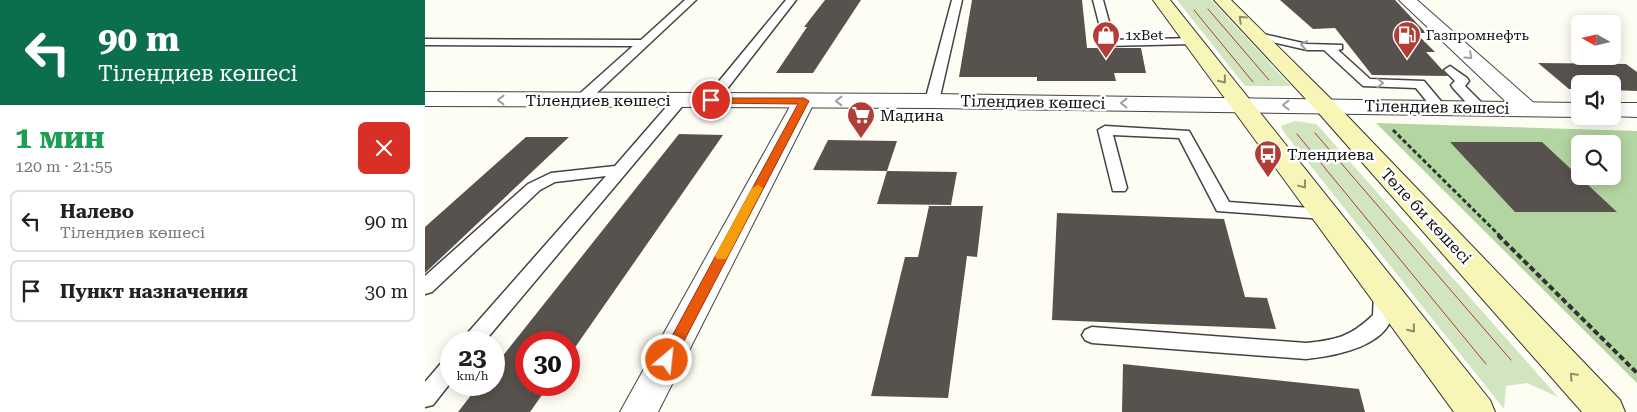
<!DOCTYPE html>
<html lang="ru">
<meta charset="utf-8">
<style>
:root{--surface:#fff;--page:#f6f6f6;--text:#222;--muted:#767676;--line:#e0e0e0}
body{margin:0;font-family:"Roboto Serif",serif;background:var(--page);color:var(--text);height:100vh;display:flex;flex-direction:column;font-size:19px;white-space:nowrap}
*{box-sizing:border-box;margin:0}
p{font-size:16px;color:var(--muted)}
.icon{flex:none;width:28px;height:28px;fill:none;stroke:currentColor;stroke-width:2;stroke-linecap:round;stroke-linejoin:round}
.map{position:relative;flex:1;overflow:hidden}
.drawer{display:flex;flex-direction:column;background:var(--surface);width:425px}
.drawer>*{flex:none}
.hud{background:#0b6e4f;color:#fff;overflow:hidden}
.needle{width:32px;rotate:278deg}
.tools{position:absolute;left:1146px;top:15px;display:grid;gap:10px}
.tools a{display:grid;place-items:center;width:50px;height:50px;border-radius:8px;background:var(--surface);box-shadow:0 2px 12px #0003;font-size:25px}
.speed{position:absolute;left:15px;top:331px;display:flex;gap:10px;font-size:25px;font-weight:700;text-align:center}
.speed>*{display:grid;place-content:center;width:65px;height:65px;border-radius:50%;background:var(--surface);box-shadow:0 2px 12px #0003;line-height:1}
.speed small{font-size:12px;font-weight:400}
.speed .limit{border:8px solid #d22;background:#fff;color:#111}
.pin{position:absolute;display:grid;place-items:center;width:42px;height:42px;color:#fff;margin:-21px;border:2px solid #fff;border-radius:50%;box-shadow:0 1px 5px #0007}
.me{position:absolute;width:55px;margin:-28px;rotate:28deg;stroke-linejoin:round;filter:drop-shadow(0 0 4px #0008)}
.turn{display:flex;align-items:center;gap:18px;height:105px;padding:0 15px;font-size:22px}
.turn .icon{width:65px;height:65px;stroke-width:2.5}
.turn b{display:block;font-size:35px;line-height:42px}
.round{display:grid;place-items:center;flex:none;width:52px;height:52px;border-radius:8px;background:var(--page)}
.summary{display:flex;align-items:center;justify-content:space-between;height:85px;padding:0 15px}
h1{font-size:30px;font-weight:700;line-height:38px;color:#1e9e55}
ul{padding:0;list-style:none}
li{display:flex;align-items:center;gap:15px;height:62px;margin:0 10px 8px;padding:0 5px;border:2px solid var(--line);border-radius:8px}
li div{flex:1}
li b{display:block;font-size:19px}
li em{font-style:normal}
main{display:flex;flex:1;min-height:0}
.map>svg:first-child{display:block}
.green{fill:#d0e5c0}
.forest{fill:#b3d5a1;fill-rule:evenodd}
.building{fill:#57524d}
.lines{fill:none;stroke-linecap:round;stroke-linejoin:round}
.service-casing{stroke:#434343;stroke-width:3}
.minor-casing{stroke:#434343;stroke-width:2}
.tertiary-casing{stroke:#434343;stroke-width:2}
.secondary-casing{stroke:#323232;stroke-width:2}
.path-far1{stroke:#323232;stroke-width:3;stroke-dasharray:4.5 2.5;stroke-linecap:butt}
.path{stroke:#323232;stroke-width:4;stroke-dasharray:6 3;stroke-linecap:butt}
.service{fill:#fff;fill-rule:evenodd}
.minor{fill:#fff;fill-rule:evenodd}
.tertiary{fill:#fff;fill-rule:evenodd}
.secondary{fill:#f7f6b6;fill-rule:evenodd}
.tram{stroke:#b23c36;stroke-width:1}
.oneway{stroke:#8f8e6b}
.oneway2{stroke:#9f9f9f}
.route{fill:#ea580c;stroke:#983908}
.slow{fill:#f59e0b}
.labels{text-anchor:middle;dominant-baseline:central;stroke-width:5;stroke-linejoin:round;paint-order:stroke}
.far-poi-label{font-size:14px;fill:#101010;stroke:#fff;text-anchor:start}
.street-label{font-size:16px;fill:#101010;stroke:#fff}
.poi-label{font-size:16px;fill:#101010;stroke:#fff;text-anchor:start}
</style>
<main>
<section class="drawer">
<div class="hud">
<div class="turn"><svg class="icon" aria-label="left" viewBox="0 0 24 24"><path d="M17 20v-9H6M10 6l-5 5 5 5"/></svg><div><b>90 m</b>Тілендиев көшесі</div></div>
</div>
<div class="summary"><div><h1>1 мин</h1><p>120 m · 21:55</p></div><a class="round" style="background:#d93025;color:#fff"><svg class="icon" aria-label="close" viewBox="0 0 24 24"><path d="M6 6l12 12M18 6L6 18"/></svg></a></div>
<ul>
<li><svg class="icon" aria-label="left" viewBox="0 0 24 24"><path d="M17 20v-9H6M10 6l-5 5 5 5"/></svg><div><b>Налево</b><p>Тілендиев көшесі</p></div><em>90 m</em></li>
<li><svg class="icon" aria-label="arrive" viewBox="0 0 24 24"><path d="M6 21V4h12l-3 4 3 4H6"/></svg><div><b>Пункт назначения</b></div><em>30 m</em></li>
</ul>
</section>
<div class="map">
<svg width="1212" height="412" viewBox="0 0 1212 412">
<rect width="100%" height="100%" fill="#fefdf4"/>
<path class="green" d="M752 0H786L866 86H820Z
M870 121 891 124 896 129 1133 397 1102 383 1081 386 1079 409 858 131 856 126Z"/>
<path class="forest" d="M951 123 1212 131V383ZM1155 144H1188V176H1155Z"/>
<path class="building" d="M400 0H436L388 73H351L382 27H379Z
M547 0H657L662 48H716L721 73H689L691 81H612V77H534Z
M855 0H970L1001 33H991L1010 52H1001L1023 76 947 75 910 28 888 29Z
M1113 63 1201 64 1212 72V91L1188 90V84H1155V89H1144Z
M254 134 298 135 144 356V342H101V385H124L105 412H33L54 385H69V367Z
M101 137H144L0 273V227Z
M403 140 472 141 462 171 388 170Z
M1025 142H1117L1192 212H1090Z
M462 171 532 172 526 205 452 204Z
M504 206H558L552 257 542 256 523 398 446 396 480 257H493Z
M632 213 799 219 820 297 842 298 851 329 627 320Z
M698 364 934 389 940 412H697Z"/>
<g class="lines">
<g class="service-casing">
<path id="service" d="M260 0H271L161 103H151L150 100 151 97 208 46 0 45V39L216 40Z
M361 0H371L291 103H281L280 100 281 97Z
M527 0H537L514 101 507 105 500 101Z
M668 0H678L689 40 768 38 774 41 768 44 680 46Z
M834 33 882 44 917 45V49L913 50 945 79 999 81 1020 106 1013 110 1008 109 991 88 938 86 899 50H882L830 38 829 36Z
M1025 66 1042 78 1044 81 1040 86 1059 105 1061 108 1059 111H1049L1028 88 1026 85 1030 81 1019 70Z
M255 96 260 97 261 100 260 103 59 342H37L40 336 181 176 130 182 115 190 7 292 0 294V276L103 184 126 173 190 166 250 97Z
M680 126 764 131 804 202 899 209 905 210 907 214 905 218 899 219 792 211 754 138 688 135 702 188 700 191H688L673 130Z
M958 287 965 289C968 295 968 301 968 308 968 346 910 356 881 359L667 343 660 340 657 335 660 330 667 327 881 343C911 340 925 337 948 315L949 294 951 289Z
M26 359V382L8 405 0 407V382L18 361Z"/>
</g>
<g class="minor-casing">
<path id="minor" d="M974 0H992L1110 104 1113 109 1110 114 1102 116 1094 114Z
M379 94 387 96 390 101 233 412H195L368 101 371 96Z"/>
</g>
<g class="tertiary-casing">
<path id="tertiary" d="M0 92 507 94 1155 103V116H1157L1155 117 507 108 0 106Z
M1188 103H1212V117L1186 116Z"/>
</g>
<g class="secondary-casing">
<path id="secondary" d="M728 0H745L1065 400 1070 412H1029Z
M789 0H806L907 100 1195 400 1200 412H1157L891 110Z"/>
</g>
<path class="path-far1" d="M968 130 1075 236"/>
<path class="path" d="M1073 235 1212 373"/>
<use href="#service" class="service"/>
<use href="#minor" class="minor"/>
<use href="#tertiary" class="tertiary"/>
<use href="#secondary" class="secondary"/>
<path class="tram" d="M783 9 844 80
M769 10 828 82
M890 133 1086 360
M872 134 1061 364"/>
</g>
<defs><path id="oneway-chevron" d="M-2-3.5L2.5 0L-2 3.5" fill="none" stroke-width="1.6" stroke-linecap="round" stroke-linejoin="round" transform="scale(1.25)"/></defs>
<g class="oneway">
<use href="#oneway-chevron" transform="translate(817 19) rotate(-136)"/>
<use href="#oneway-chevron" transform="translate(798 80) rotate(52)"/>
<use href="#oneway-chevron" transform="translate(878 185) rotate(53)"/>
<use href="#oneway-chevron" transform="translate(987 329) rotate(52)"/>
<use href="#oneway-chevron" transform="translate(1148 376) rotate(-133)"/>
</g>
<g class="oneway2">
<use href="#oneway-chevron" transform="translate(879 45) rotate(-172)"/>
<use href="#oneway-chevron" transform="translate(1044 56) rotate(42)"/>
<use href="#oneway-chevron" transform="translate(955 83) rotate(1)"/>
<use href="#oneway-chevron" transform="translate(76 100) rotate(-180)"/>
<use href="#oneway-chevron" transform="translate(414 101) rotate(-180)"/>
<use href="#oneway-chevron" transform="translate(699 103) rotate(-179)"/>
<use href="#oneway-chevron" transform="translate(861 105) rotate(-180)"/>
</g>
<path class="route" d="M283 98H379L384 101 247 364H236L234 360 373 104 286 103 283 102Z"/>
<path class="slow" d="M333 185 338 188 303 256 301 259H292L290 256 327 188Z"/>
<defs>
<g id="shop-pin" transform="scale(1.4375)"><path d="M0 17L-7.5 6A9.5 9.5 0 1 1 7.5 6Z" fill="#b23c36" stroke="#fff"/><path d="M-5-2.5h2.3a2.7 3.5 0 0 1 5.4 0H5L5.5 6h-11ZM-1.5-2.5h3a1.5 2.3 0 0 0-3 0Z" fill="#fff"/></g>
<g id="fuel-pin" transform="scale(1.4375)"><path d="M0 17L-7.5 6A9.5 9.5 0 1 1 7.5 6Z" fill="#b23c36" stroke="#fff"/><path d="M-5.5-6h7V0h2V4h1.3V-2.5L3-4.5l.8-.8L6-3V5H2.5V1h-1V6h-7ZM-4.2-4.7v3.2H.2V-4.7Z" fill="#fff"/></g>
<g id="supermarket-pin" transform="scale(1.4375)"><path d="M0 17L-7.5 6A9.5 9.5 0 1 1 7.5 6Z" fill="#b23c36" stroke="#fff"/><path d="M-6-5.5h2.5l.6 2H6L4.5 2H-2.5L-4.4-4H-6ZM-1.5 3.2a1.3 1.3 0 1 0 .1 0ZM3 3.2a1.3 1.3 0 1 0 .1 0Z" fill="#fff"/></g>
<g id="bus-pin" transform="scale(1.4375)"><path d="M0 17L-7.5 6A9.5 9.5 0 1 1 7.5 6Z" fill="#b23c36" stroke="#fff"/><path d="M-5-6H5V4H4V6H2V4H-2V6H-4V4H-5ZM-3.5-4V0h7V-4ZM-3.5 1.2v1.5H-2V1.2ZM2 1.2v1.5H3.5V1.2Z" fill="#fff"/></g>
</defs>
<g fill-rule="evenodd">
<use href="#shop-pin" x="681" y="35"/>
<use href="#fuel-pin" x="982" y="35"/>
<use href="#supermarket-pin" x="436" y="115"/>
<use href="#bus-pin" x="843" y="154"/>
</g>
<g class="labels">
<g class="far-poi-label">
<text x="700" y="35">1xBet</text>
<text x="1001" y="35">Газпромнефть</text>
</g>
<g class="street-label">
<text x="173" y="100">Тілендиев көшесі</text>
<text transform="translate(608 102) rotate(1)">Тілендиев көшесі</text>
<text transform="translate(1012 107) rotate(1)">Тілендиев көшесі</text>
<text transform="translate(1001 216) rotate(47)">Төле би көшесі</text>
</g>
<g class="poi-label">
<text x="455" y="115">Мадина</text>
<text x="862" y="154">Тлендиева</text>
</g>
</g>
</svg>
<div class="tools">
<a><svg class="needle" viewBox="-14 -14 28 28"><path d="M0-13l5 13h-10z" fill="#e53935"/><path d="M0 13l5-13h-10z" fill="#767676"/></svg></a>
<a><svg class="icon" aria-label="sound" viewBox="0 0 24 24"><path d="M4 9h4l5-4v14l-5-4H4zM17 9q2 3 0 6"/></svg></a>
<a><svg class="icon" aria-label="search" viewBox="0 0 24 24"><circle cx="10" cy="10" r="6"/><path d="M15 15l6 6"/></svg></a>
</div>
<div class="speed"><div>23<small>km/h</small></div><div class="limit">30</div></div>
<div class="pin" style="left:286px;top:100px;background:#d93025"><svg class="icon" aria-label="arrive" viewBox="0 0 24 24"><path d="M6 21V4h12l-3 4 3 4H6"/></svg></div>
<svg class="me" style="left:242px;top:360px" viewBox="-20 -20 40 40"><circle r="17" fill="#ea580c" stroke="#fff" stroke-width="3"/><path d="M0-11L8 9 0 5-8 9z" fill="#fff"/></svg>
</div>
</main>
